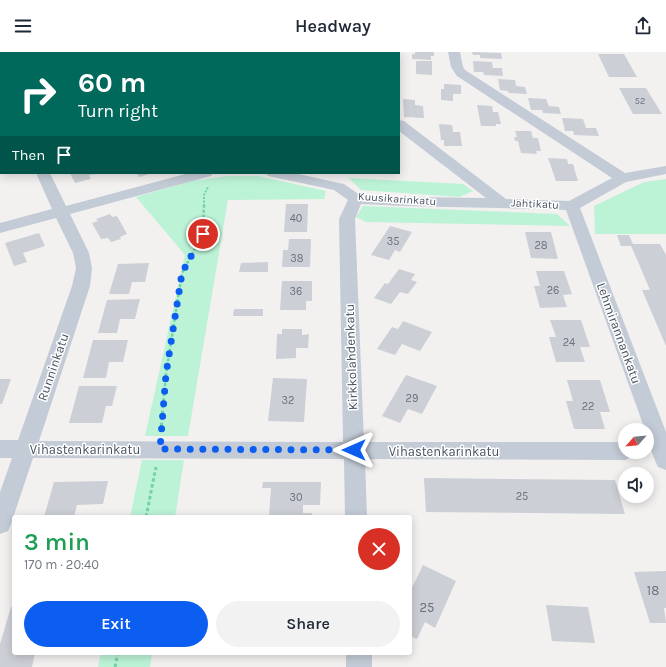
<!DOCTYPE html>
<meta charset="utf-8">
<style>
:root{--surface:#fff;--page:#f2f2f3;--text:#1f2937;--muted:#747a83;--accent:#0c5ef1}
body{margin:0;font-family:Karla,sans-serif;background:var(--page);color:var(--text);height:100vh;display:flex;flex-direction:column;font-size:15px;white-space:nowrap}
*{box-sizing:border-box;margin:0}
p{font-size:13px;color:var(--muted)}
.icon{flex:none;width:22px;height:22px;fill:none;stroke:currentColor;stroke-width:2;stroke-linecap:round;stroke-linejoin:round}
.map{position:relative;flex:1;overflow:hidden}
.details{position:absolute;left:12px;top:463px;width:400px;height:140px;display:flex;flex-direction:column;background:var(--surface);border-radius:4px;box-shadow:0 2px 10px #0003}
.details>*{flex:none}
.hud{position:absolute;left:0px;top:0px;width:400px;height:122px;box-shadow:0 2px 10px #0003;background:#00695c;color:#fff;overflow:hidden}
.needle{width:26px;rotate:243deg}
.controls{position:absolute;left:618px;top:371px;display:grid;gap:8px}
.controls a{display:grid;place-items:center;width:36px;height:36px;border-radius:50%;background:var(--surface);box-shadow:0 2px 10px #0003;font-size:20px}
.pin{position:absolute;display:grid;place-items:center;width:34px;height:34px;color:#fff;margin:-17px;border:2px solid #fff;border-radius:50%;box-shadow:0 1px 4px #0007}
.me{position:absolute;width:44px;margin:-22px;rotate:270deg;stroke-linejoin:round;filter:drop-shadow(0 0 3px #0008)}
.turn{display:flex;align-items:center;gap:14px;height:84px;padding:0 12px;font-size:18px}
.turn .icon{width:52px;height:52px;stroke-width:2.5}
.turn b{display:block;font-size:28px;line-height:34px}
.then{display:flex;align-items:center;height:38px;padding:0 12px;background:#0003;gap:8px;font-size:15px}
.round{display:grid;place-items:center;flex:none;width:42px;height:42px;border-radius:21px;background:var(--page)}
.headline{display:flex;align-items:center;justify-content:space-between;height:68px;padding:0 12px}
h1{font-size:24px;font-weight:600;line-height:30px;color:#1e9e55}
.primary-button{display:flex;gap:8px;margin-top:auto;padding:8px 12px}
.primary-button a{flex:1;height:46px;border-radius:24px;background:var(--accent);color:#fff;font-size:16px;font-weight:600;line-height:46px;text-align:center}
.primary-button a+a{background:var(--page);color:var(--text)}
header{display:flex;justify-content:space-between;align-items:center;height:52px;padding:0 12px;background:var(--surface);font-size:18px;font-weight:600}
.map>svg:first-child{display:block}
.green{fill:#bcf3d6}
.building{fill:#cccfd5}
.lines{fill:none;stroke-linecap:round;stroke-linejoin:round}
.path-far2{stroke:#72d3ab;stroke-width:2;stroke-dasharray:2 1.5;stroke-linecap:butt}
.path-far1{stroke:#72d3ab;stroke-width:2.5;stroke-dasharray:3 2;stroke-linecap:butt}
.path{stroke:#72d3ab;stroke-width:3;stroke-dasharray:3.5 2.5;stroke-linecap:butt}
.minor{fill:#c3cbd6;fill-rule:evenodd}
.route{stroke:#0c5ef1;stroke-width:7;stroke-dasharray:0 12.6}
.labels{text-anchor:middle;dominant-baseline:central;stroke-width:3;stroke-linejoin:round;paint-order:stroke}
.far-number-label{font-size:9px;fill:#68717c}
.far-street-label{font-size:11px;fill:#47525f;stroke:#fff}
.number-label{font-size:11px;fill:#68717c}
.street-label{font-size:13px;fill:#47525f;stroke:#fff}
.near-number-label{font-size:13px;fill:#68717c}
</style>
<header><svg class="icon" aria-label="menu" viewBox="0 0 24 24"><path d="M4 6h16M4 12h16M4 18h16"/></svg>Headway<svg class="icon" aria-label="share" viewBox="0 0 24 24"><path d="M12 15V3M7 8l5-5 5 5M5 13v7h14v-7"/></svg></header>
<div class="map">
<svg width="666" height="615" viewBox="0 0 666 615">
<rect width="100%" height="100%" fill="#f3f0f0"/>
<path class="green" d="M227 124H258L326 139 324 147 228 148 188 384H145L185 203 136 145 192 129Z
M349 126 463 132 473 139 459 145 361 138Z
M666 127V182H595L594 154 644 130Z
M363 154 557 162 570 174 366 170 356 165Z
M142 408H184L175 465H130Z
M101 601H152L150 615H98Z"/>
<path class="building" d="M415 0H434V4H431V8L412 7V2H415Z
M472 0 501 1 502 7 480 6V3H473Z
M598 2H624L637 25H609Z
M416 9H432V23L416 22Z
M473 9 492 10 493 16H502L503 24 484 23 483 20H474Z
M498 27 515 28 516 34 525 35 527 42 509 41 508 39 500 38Z
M444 32 461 33V42H453V49L441 48V37H444Z
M619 36H646L662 62H633Z
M528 46 546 47 549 54 559 55 561 62 543 61 542 58H531Z
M403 47 415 48V53L423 54 424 66 404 65Z
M477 53 492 54 493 60H498L501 72H496V74H481Z
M562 66 583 67 586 76H596L599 84 574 83 573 79H565Z
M439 72 452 73 453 80H460L462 94H444V88H441Z
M515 79H531L533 86H538L541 99H536L537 102 521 101 518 89H515L514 85H517Z
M548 106 567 107 568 112H573L578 129H556Z
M70 121H95V122L89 123 91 127 75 131Z
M137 121H153L139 125Z
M286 152H308L307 180H284Z
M110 162 112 165 117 164 127 182 120 185 121 187 111 190 108 186 101 187 92 171 98 169 96 167Z
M390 174 412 180 400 200 395 198 389 208 371 203Z
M525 180H551L558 207 531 206Z
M39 181 45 194 23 201 27 210 14 214 5 191Z
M617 183H629L633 192H660L666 203V294L642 238H650L639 212 631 194H621Z
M289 187H311L310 215H282L283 198H288Z
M268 210V220H239L241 211Z
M149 211 145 230H132L129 242H109L118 212Z
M399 217 415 222 411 228 417 230 408 242 400 240 391 252 374 246 385 231 388 232Z
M536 219H564L572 242 563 243 567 255 540 256 534 234H540Z
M282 229H312V249H306V258H280Z
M140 247 135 267H120L117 281H98L107 248Z
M234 257H263V264H233Z
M550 268H581L590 295H580L585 310H556L549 285H556Z
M403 269 432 280 420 299 402 292 395 303 377 297 392 275 398 277Z
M282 277H302V283L309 282 308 296H296V306L276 307 277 282H282Z
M93 288H128L123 310H109L106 326H83Z
M406 323 437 334 422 362 408 357 400 371 382 364Z
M273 326 307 327 304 370 268 369Z
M0 327H11L2 352H0Z
M567 328H600L610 360H600L605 377H574L566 349H573Z
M79 334H117L112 354H106L102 371H69Z
M424 426 615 428 625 462 426 460Z
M108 429 103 452 77 453 74 465H44L54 430Z
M263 430H321L320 453H303V461H312V465H269L271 436H262Z
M423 513 456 529 435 576 425 570 417 587 410 584V540Z
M666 519V556H664L666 571H650L634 520Z
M546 553 588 555 595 591 552 589Z
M11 555H14V601H35L32 615H0V592Z"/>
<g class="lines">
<path class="path-far2" d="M204 154V143L208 135"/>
<path class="path-far1" d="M163 354 166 322 182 221 203 182 204 153"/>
<path class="path" d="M161 380 163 353
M146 465 156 415
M115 615 118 601"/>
<path class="minor" d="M137 0H151L152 1H138Z
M201 0H213V1H201Z
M331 0H343V1H331Z
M448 0H460L463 15 465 18 625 121 666 114V122L626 130 580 156 666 380V418L658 415C653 404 647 390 647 378H645L566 158C498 155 430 156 361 152L355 167 364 390H625V400H635L632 405 625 408 365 407 367 465H345L344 407 33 406 11 472 8 479 0 482V440L12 406H0V388H18L72 234 76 216 73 201 56 166 0 181V171L52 157 36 121H50L66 154 189 121H213L211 124 70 162 89 201 92 216 90 234 39 389 343 390 339 167 348 148 334 138 268 124 266 121H294L339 131 344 132 360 143 407 145 486 146 399 79V68L404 69 506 147 569 149 612 126 457 24 451 15Z
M0 80H1V89H0Z
M346 601H372V615H346Z"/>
</g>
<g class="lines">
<path class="route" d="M203 182 182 221 166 322 160 397 354 398"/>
</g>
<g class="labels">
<g class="far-number-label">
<text x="640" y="49">52</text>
</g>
<g class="far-street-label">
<text transform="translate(397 147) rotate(4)">Kuusikarinkatu</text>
<text transform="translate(535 152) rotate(3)">Jahtikatu</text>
</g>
<g class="number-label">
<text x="296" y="166">40</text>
<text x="393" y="189">35</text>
<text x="541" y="193">28</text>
<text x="297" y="206">38</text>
<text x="553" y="238">26</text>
<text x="296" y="239">36</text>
<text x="569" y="290">24</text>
<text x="412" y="346">29</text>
<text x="288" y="348">32</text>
<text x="588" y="354">22</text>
<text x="522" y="444">25</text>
<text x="296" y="445">30</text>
</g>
<g class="street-label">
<text transform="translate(619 281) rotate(70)">Lehmirannankatu</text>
<text transform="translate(351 305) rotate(-92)">Kirkkolahdenkatu</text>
<text transform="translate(53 315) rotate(-71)">Runninkatu</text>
<text x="85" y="397">Vihastenkarinkatu</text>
<text x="444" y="399">Vihastenkarinkatu</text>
</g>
<g class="near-number-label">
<text x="653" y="538">18</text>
<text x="427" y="555">25</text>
</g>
</g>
</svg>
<div class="controls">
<a><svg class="needle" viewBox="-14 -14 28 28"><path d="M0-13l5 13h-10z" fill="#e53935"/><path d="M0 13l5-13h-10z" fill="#747a83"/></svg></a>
<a><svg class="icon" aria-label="sound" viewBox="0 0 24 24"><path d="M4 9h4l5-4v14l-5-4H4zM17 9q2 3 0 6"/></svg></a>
</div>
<div class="pin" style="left:203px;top:182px;background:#d93025"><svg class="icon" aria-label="arrive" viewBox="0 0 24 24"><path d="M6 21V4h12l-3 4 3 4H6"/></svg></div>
<svg class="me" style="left:354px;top:398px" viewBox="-20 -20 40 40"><path d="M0-17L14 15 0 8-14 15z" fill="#0c5ef1" stroke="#fff" stroke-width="4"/></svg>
<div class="hud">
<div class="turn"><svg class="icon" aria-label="right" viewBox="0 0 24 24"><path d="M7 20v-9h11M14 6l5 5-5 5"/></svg><div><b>60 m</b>Turn right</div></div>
<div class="then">Then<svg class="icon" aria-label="arrive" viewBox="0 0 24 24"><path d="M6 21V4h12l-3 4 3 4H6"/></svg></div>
</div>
<section class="details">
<div class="headline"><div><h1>3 min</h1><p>170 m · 20:40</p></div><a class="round" style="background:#d93025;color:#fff"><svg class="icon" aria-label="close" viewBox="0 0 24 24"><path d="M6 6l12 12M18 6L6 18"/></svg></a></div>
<div class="primary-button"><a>Exit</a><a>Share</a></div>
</section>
</div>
